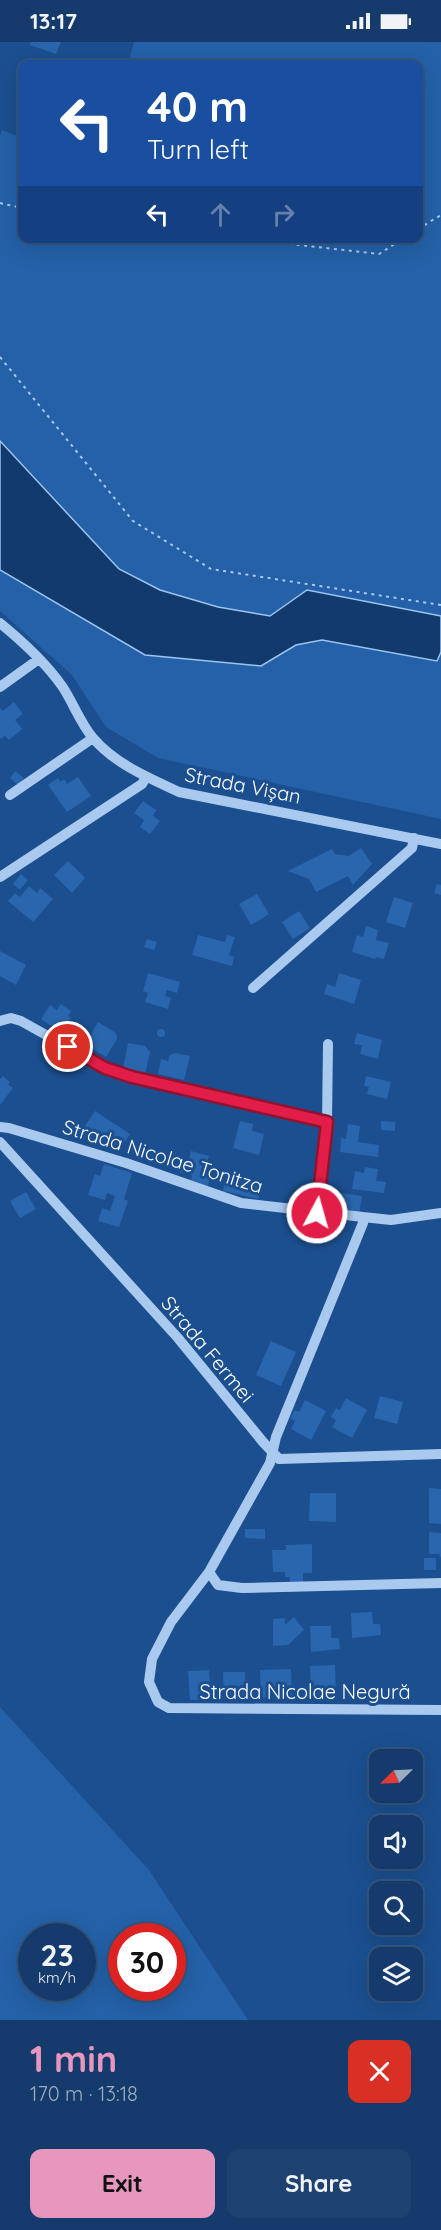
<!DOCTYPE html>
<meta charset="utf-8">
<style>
:root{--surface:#143b6b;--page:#1d4271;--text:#f1f3f6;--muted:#9dadc1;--line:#33557e;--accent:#e797bd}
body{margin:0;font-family:Quicksand,sans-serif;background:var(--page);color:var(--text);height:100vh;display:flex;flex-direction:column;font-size:22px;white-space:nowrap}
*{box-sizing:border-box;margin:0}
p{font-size:20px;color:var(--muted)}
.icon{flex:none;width:33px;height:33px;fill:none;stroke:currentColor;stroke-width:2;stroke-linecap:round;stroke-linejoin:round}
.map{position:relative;height:1978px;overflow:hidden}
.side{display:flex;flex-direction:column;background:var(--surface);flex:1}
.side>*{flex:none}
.guide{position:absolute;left:18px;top:18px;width:405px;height:183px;border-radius:12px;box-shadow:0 6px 24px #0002,0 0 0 2px var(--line);background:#1a4fa0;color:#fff;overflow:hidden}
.needle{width:39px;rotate:246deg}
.tools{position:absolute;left:369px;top:1707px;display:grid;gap:12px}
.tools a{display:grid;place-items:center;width:54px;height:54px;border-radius:12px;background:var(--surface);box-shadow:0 6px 24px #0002,0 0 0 2px var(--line);font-size:30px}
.speed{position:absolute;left:18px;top:1881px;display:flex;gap:12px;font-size:30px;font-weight:700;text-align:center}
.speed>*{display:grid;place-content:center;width:78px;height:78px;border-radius:50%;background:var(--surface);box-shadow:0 6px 24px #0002,0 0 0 2px var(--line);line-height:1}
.speed small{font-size:15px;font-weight:400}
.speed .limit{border:9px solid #d22;background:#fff;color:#111}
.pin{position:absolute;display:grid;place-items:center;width:51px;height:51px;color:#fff;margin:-26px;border:3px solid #fff;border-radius:50%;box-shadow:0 2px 6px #0007}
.me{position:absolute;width:66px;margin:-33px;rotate:6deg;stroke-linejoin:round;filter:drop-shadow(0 0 4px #0008)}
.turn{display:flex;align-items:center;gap:21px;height:126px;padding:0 30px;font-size:27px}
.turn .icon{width:78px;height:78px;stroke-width:2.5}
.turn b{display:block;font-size:42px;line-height:51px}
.lanes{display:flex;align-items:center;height:57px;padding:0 30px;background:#0003;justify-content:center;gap:30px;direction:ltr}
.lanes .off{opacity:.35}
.round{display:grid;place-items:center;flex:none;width:63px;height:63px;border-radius:12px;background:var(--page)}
.headline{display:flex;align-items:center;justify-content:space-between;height:102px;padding:0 30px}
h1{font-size:36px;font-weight:800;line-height:45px;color:var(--accent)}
.cta{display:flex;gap:12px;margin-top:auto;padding:12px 30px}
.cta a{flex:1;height:69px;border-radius:12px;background:var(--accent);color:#111;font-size:24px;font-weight:800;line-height:69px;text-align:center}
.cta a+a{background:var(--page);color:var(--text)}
.status{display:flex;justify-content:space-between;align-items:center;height:42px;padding:0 30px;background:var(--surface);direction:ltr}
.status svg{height:16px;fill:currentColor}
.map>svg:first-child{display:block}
.green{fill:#2461a8;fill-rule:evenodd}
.water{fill:#123a6d;stroke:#9cc4f0;stroke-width:1.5}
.building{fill:#2a66ad}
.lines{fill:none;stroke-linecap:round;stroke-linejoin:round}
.path{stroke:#a9c9ee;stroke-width:2;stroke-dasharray:3 4.5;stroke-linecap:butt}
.minor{stroke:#a9c9ee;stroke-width:10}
.route-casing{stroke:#92132f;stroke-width:15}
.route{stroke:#e11d48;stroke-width:10}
.labels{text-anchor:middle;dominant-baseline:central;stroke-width:6;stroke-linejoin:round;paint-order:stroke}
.street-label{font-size:20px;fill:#fff;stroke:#1b4f8f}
</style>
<div class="status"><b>13:17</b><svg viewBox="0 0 49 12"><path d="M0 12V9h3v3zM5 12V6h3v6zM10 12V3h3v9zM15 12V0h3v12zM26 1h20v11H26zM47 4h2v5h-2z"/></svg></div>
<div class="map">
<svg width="441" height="1978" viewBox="0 0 441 1978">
<rect width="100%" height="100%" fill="#1b4f8f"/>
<path class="green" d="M134 0H441V777L158 716 106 685 72 633 0 569V93L2 88 22 96V196H418V22H128Z
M0 1665 149 1828 248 1978H0ZM32 1894H82V1946H32ZM122 1894H172V1946H122Z"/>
<path class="water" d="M0 399 119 527 160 548 218 565 270 574 307 548 441 574V610L437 619 322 598 296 603 261 624 145 613 0 528Z"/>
<path class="building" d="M31 0H61L56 12 30 3Z
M23 18 37 22H22V38L17 36Z
M14 660 23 672 15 678 22 687 9 698 5 694 0 697V666L3 669Z
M15 729 24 736 18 743 10 736Z
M78 735 91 754 67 770 48 743 58 736 60 740 64 737 67 742Z
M143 759 156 768 153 774 160 779 150 792 140 785 144 778 134 771Z
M361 806 372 822 353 843 348 834 316 850 309 837 288 829 332 807 335 812 349 814Z
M68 819 85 836 72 851 54 833Z
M21 832 28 838 20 848 13 842Z
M437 842 441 843V853L434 851Z
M29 844 37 851 40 846 53 857 33 880 8 859 15 851 20 855Z
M257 852 269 872 251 883 239 862Z
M394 855 413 861 405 886 386 880Z
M299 869 310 886 293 897 282 880Z
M366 884 378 888 376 898 389 901 384 917 376 915 375 917 352 910 357 893 363 895Z
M198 893 225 900 227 893 235 895 229 913 234 915 232 924 192 913Z
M147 897 157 900 154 908 144 905Z
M0 909 26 923 16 943 0 934Z
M148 931 180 940 177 951 167 948 165 954 171 956 168 967 145 960 148 951 143 949Z
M339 931 361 938 354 962 324 952 327 942 335 945Z
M61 962 71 969 68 974 71 976 61 991 41 977 50 963 57 968Z
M98 980 116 991 117 997 106 1015 85 1003Z
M157 991a4 4 0 1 1 8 0a4 4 0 1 1-8 0Z
M357 991 382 998 378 1017 360 1012 362 1003 354 1002Z
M128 1001 145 1004 150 1010 145 1032 123 1027Z
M174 1011 190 1014 184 1038 158 1032 161 1017 168 1019 169 1014Z
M3 1034 10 1040 8 1043 13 1046 0 1063V1037Z
M366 1034 391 1040 387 1057 367 1052 369 1045 364 1044Z
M95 1069 130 1092 120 1107 85 1084Z
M240 1079 253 1082 252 1089 264 1092 259 1113 233 1106Z
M381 1079 395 1080V1089L381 1088Z
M348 1082 360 1084 358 1100 379 1103 378 1115 340 1110 341 1096 346 1097Z
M191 1109 209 1114 206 1124 212 1125 208 1144 191 1140 192 1133 179 1130 182 1116 189 1118Z
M104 1122 132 1131 124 1157 128 1159 119 1185 98 1179 102 1166 110 1169 115 1154 107 1151 105 1158 88 1153 95 1132 100 1134Z
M365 1125 378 1127 376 1139 386 1140 384 1151 352 1147 355 1129 364 1131Z
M226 1133 262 1141 258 1157 223 1149Z
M26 1150 36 1167 20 1176 10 1159Z
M341 1151 362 1154 359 1173 338 1169Z
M271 1299 296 1310 281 1344 256 1333Z
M380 1354 403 1360 397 1382 374 1376Z
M346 1356 367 1368 352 1396 332 1385 336 1378 331 1375 336 1366 340 1368Z
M305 1358 326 1369 311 1398 291 1387 295 1379 290 1376 295 1368 299 1370Z
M429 1446 441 1447V1482L429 1481Z
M310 1451H336V1480L309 1479Z
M245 1487H265V1497L245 1496Z
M429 1490 441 1491V1516L439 1512H429Z
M312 1502V1531H303V1540H290V1535H285V1530H273L272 1508H286V1503Z
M424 1516H436V1528H424Z
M372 1570 373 1582H380L381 1593 352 1596 351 1571Z
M294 1575 304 1588 288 1603 273 1604V1577L285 1576V1583Z
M310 1584H331V1596H339L340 1607 311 1610Z
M335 1623 336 1653 311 1654 310 1624Z
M291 1627 292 1654 261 1656 260 1628Z
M209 1628 211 1657 190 1658 188 1629Z
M223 1630H245L246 1656 224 1657Z"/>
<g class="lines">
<path class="path" d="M0 161 22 166
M418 187 441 173
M237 196 379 212 404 196
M0 315 133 479 211 527 441 563"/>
<path class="minor" d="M0 581C22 599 46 621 62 644 73 660 80 681 93 696 115 722 149 736 179 750L441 802
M0 645 39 617
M10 753 93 696
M0 835 142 742 146 735
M253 946 412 806 414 796
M0 979 11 976 21 979 105 1026 132 1035 327 1080
M0 1085 9 1086 126 1121 241 1161 363 1175V1181L276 1395 270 1421 209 1530 171 1580 152 1617 149 1640 158 1660 169 1666 441 1668
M0 1100 178 1296 263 1400 279 1417 441 1412
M317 1171 327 1080 328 1002
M363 1175 391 1178 441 1171
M209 1530 218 1543 242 1546 441 1541"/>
</g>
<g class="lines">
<g class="route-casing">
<path id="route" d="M68 1005 105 1026 132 1035 327 1080 317 1171"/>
</g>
<use href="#route" class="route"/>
</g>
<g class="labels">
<g class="street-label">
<text transform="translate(243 743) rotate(11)">Strada Vișan</text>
<text transform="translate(163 1114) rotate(17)">Strada Nicolae Tonitza</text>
<text transform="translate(208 1307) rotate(50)">Strada Fermei</text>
<text x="305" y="1649">Strada Nicolae Negură</text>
</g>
</g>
</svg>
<div class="tools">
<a><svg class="needle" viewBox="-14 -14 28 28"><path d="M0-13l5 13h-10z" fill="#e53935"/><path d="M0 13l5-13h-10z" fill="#9dadc1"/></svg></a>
<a><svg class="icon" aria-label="sound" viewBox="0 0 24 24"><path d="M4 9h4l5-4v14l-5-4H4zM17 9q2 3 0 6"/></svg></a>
<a><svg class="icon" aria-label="search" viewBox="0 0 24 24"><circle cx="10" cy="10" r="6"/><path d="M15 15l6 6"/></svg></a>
<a><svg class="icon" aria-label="layers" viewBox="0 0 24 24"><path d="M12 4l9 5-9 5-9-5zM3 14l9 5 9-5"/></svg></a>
</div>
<div class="speed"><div>23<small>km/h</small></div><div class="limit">30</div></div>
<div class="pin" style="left:68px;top:1005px;background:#d93025"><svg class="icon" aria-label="arrive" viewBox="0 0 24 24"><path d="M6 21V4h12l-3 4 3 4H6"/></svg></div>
<svg class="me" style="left:317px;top:1171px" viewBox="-20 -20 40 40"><circle r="17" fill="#e11d48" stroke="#fff" stroke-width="3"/><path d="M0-11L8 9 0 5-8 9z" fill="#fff"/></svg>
<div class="guide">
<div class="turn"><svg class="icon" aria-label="left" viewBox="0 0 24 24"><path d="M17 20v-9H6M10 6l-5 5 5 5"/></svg><div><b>40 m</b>Turn left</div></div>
<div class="lanes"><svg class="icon" aria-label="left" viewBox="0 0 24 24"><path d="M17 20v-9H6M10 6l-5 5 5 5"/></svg><svg class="icon off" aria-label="ahead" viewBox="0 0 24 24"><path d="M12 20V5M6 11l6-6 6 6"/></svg><svg class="icon off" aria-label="right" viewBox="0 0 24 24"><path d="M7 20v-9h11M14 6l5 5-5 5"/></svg></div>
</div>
</div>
<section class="side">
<div class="headline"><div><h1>1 min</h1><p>170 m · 13:18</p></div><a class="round" style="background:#d93025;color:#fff"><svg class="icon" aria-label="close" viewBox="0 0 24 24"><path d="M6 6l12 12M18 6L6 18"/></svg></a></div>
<div class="cta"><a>Exit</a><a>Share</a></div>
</section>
